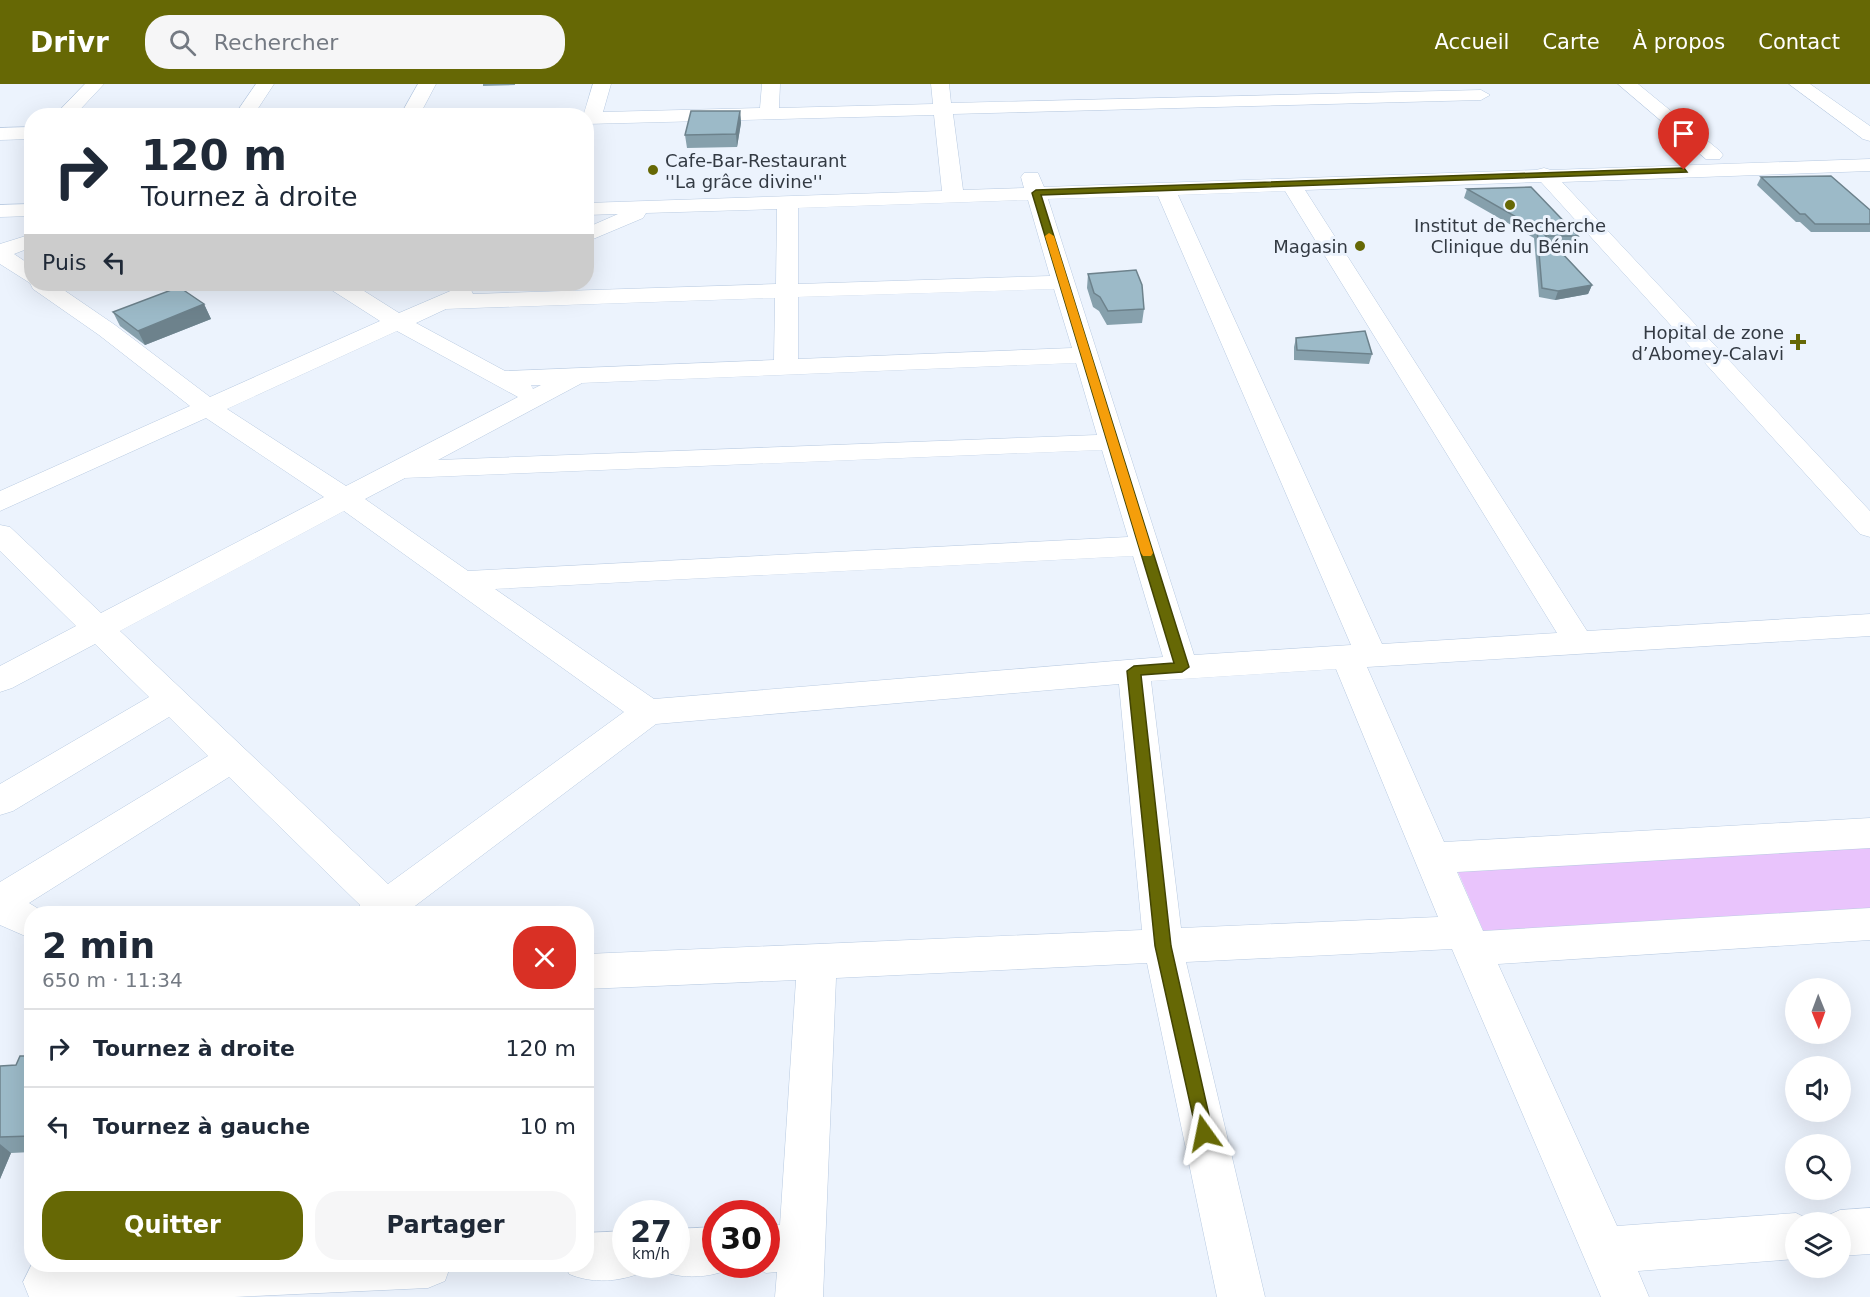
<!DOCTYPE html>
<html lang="fr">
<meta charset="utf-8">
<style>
:root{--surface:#fff;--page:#f6f6f7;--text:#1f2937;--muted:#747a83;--line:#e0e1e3;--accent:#666805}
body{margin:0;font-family:"DejaVu Sans",sans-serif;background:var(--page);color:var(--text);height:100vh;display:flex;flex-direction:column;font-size:22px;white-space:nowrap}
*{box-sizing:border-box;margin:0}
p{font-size:20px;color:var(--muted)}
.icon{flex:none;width:33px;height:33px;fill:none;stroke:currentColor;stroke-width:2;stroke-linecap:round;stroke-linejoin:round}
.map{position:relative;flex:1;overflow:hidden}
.panel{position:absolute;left:24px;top:822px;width:570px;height:366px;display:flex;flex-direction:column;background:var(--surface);border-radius:24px;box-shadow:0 6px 24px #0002}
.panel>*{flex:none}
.top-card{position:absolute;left:24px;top:24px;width:570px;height:183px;border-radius:24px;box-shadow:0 6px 24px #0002;background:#fff;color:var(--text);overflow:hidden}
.needle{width:39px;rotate:179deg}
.tools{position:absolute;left:1785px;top:894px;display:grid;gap:12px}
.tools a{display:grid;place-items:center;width:66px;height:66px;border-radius:50%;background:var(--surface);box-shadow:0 6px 24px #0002;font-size:30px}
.speed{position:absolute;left:612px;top:1116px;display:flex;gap:12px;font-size:30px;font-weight:700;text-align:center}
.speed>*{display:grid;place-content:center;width:78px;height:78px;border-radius:50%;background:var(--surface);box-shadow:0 6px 24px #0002;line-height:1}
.speed small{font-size:15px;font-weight:400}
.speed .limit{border:9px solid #d22;background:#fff;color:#111}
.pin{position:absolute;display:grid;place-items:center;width:51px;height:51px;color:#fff;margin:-62px -26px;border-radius:50% 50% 50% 0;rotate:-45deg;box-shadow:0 0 6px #0007}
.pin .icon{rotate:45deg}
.me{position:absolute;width:66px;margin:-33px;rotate:348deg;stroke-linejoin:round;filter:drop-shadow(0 0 4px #0008)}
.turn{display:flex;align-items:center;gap:21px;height:126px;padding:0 18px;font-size:27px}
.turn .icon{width:78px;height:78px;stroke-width:2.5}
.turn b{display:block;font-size:42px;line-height:51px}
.then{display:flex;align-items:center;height:57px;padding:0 18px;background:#0003;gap:12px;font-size:22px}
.round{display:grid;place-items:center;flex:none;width:63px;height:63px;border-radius:24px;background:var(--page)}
.summary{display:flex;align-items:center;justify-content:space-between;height:102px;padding:0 18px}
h1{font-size:36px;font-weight:700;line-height:45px}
.primary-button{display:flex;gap:12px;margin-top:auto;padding:12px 18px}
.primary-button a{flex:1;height:69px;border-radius:24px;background:var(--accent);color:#fff;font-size:24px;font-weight:700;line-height:69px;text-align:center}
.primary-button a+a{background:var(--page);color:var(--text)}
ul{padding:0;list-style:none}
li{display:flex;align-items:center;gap:18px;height:78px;padding:0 18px;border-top:2px solid var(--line)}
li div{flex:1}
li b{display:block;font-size:22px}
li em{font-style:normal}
header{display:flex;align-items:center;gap:36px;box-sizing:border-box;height:84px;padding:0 30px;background:var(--accent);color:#fff}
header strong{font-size:28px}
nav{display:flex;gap:33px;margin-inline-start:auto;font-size:21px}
.search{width:420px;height:54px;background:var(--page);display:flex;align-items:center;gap:15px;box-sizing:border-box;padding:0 21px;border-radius:24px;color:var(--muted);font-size:22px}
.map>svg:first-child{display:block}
.green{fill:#e9c4fc}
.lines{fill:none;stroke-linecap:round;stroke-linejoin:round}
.minor-casing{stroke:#b8cae1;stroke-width:1}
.minor{fill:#fff;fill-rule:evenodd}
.wall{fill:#86a0ac}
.shaded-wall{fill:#6d828c}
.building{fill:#9cbac8;stroke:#6d828c;stroke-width:1.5}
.route{fill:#666805;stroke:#424403;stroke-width:1.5}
.slow{fill:#f59e0b}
.poi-dot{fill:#666805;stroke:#ecf3fd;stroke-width:2}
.labels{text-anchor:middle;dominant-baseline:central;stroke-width:6;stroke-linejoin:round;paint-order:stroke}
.far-poi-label{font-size:18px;fill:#333a43;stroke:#ecf3fd;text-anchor:end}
</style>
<header>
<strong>Drivr</strong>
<div class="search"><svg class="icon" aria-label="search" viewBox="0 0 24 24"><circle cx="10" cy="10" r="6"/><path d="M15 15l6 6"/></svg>Rechercher</div>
<nav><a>Accueil</a><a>Carte</a><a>À propos</a><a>Contact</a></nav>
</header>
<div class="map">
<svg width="1870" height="1213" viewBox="0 0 1870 1213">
<rect width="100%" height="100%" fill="#ecf3fd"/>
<path class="green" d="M1870 758V831L1486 853 1455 781Z"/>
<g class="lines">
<g class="minor-casing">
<path id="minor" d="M85 0H104L74 32H54Z
M256 0H274L253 32H234Z
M418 0H436L419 32H400Z
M593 0H611L603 28 760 24 762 0H780L779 24 933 20 931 0H949L951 19 1481 6 1490 11 1481 16 953 30 963 106 1024 104 1021 93 1024 89H1038L1044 103 1536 86 1544 84 1551 86 1870 75V87L1562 98 1870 427V453L1860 450 1541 98 1305 106 1587 547 1870 530V552L1367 583 1444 758 1870 734V764L1457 788 1483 847 1870 824V856L1498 880 1617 1142 1796 1129 1814 1138H1796V1175L1638 1187 1649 1213H1601L1452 865 1186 878 1265 1213H1217L1147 879 836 894 823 1213H775L777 1188 766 1189 749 1180H766V1141H780L796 896 586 905V870L1142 846 1119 600 656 640 411 825 413 830H356L360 821 229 693 29 819 47 830H32V855L0 841V798L208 672 169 633 13 727 0 731V700L149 613 95 560 12 604 0 608V582L76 542 0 467V441L10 443 101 529 324 413 206 334 0 427V407L190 322 99 251 33 205 30 199 0 180V160L32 150V163L14 170 32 182V200H55L115 241 210 313 380 237 330 205 327 200H353L399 229 462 202 470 204 473 210 776 200 777 125 646 129 643 134 586 158V144L618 130 586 131V119L942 107 934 31 586 40V32H578L584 29ZM1285 107 1557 549 1382 560 1178 111ZM1158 112 1351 561 1194 571 1048 115ZM1028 116 1050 192 798 200V124ZM1054 205 1072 264 798 275V213ZM775 214 774 276 505 287 416 239 446 225ZM397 247 518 313 346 402 227 325ZM1076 279 1097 351 438 376 582 299ZM531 301H541L533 305ZM1102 366 1128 453 468 487 365 415 405 394ZM344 427 624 628 388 800 120 547ZM1133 472 1163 573 654 615 495 505ZM1336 585 1438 833 1181 844 1151 597Z
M1618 0H1638L1720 67 1723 71 1720 75H1706Z
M1789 0H1810L1870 42V57L1863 55Z
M32 43V55L0 56V44Z
M32 120V132L0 133V121Z
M1870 1124V1170L1840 1172V1138H1821L1824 1133 1840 1126Z
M716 1143V1180H734L733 1184C709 1194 683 1196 659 1186L657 1180H676V1145Z
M626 1147V1180H646L643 1188C619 1198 593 1200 569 1190L565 1180H586V1149Z
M32 1180H451L445 1197 428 1204 234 1213H29L23 1198Z"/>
</g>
<use href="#minor" class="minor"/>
</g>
<path class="wall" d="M483 0H515V1L483 2Z
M740 27 741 39 737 63 687 64 685 51Z
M1761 93 1870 126V148H1811L1800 138H1796L1757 101Z
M1467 105 1578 152 1574 161H1555L1592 201 1588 210 1555 216 1539 213 1534 154 1464 114Z
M1088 190 1144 225 1142 239 1107 241 1099 227 1093 223 1087 204Z
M204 220 211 235 145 261 120 242 113 228Z
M1296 254 1372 270 1369 280 1294 276V263Z
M32 972V1068L11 1069 0 1095V982L16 981Z"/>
<path class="shaded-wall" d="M740 27 741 39 737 63 736 50Z
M1592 201 1588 210 1555 216 1558 207Z
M204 220 211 235 145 261 138 247Z
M0 1060 11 1069 0 1095Z"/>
<path class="building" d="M691 27H740L736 50 685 51Z
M1831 92 1870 126V140H1815L1805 130H1800L1761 93Z
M1531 103 1578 152H1549L1543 149 1592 201 1558 207 1542 204 1537 145 1467 105Z
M1136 186 1142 201 1144 225 1108 227 1100 213 1094 209 1088 190Z
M179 203 204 220 138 247 113 228Z
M1365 247 1372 270 1297 266 1296 254Z
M20 972H32V1052L0 1053V982L16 981Z"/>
<path class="route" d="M1684 84 1687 88 1041 111 1189 583 1182 588 1141 591 1171 862 1213 1049 1211 1055 1204 1058 1198 1055 1155 862 1127 587 1134 582 1174 579 1032 109 1036 106Z"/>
<path class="slow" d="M1049 149 1054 152 1153 469 1151 472H1143L1141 469 1045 152Z"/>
<g class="poi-dot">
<circle cx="653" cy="86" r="6"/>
<circle cx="1510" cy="121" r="6"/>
<circle cx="1360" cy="162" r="6"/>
<path d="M1795 249h6v6h6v6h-6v6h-6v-6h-6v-6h6z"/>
</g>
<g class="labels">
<g class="far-poi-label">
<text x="665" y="76" text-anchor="start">Cafe-Bar-Restaurant<tspan x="665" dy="21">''La grâce divine''</tspan></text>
<text x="1510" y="141" text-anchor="middle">Institut de Recherche<tspan x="1510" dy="21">Clinique du Bénin</tspan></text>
<text x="1348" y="162">Magasin</text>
<text x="1784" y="248">Hopital de zone<tspan x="1784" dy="21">d’Abomey-Calavi</tspan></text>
</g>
</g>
</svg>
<div class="tools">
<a><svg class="needle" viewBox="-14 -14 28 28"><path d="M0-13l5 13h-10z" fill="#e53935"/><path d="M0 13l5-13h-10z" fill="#747a83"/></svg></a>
<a><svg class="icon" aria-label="sound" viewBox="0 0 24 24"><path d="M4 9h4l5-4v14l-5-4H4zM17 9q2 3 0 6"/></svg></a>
<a><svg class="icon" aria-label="search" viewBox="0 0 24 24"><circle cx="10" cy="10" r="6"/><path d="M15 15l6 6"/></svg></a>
<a><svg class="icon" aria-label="layers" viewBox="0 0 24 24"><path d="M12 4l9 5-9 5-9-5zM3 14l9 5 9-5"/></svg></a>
</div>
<div class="speed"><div>27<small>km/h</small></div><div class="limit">30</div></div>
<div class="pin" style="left:1684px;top:86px;background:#d93025"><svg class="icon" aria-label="arrive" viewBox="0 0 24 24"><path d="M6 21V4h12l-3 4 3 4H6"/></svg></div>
<svg class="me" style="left:1204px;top:1049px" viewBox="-20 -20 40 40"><path d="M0-17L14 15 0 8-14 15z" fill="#666805" stroke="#fff" stroke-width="4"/></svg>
<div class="top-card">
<div class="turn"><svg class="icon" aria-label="right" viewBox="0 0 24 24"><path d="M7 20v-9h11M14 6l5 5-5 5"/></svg><div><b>120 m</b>Tournez à droite</div></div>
<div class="then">Puis<svg class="icon" aria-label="left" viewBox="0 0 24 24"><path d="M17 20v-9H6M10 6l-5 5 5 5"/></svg></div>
</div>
<section class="panel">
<div class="summary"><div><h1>2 min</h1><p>650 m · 11:34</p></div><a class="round" style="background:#d93025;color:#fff"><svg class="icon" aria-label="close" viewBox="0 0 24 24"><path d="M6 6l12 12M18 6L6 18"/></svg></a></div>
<ul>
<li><svg class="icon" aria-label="right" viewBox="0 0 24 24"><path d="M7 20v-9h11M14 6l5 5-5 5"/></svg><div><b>Tournez à droite</b></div><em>120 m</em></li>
<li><svg class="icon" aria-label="left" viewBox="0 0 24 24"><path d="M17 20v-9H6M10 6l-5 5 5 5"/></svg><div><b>Tournez à gauche</b></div><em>10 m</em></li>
</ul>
<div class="primary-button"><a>Quitter</a><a>Partager</a></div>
</section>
</div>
